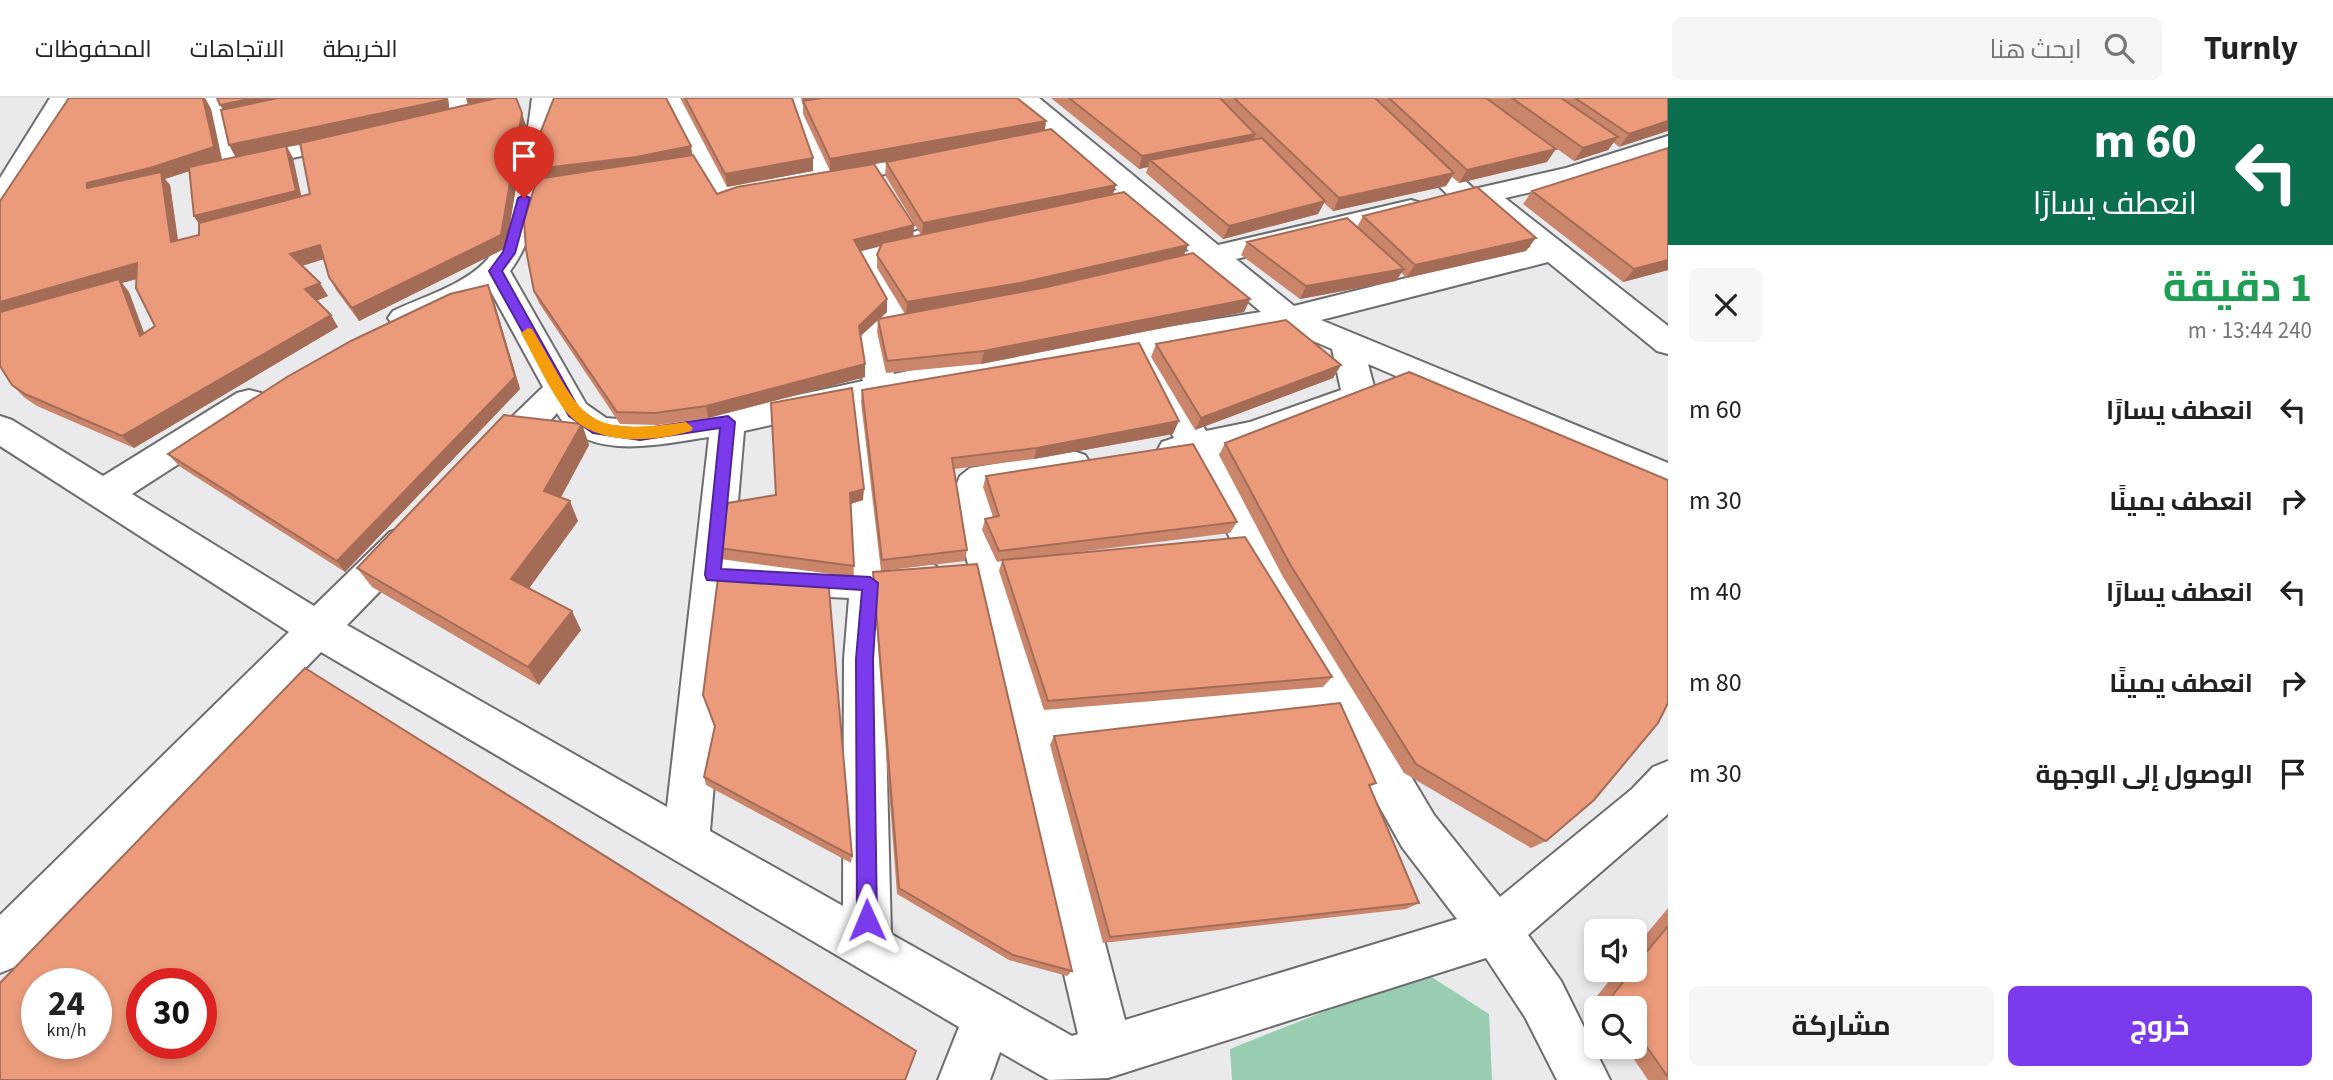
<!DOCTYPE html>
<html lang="ar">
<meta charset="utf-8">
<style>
:root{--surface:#fff;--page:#f6f6f6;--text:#222;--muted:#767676;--line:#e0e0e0;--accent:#7c3aed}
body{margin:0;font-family:"Source Sans 3",Cairo,sans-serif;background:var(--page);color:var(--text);direction:rtl;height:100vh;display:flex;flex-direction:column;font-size:26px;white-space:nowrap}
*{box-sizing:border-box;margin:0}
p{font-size:23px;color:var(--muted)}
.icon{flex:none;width:38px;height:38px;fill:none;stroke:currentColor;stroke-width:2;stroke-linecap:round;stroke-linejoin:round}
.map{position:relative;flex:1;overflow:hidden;direction:ltr}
.sheet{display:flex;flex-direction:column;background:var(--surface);width:665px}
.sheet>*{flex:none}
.hud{background:#0b6e4f;color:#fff;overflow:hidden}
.buttons{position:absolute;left:1584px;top:821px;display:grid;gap:14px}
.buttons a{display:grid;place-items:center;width:63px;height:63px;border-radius:10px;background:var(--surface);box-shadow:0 4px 10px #0003;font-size:35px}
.speed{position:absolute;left:21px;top:870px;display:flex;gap:14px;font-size:35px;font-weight:700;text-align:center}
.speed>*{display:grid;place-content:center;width:91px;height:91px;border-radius:50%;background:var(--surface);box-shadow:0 4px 10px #0003;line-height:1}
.speed small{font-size:18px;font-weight:400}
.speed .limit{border:10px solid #d22;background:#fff;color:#111}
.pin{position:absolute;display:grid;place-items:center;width:60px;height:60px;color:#fff;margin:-72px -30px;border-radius:50% 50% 50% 0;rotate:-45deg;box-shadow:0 0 7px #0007}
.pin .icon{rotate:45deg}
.me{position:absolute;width:77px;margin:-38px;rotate:359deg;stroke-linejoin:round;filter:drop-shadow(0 0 5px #0008)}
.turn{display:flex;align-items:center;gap:24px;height:147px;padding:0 21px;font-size:32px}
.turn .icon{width:91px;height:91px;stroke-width:2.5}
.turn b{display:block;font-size:49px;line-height:60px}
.round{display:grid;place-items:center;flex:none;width:74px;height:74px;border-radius:10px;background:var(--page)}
.overview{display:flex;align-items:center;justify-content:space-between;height:119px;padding:0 21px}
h1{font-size:42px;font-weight:700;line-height:52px;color:#1e9e55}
.action{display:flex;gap:14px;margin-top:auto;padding:14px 21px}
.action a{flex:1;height:80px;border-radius:10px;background:var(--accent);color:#fff;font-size:28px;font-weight:700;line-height:80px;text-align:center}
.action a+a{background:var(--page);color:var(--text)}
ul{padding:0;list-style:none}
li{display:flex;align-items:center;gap:21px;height:91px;padding:0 21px}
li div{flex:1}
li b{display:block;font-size:26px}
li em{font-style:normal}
header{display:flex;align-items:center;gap:42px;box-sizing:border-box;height:98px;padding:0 35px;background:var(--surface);border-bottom:2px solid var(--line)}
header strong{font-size:33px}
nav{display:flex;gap:38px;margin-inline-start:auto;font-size:24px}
.search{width:490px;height:63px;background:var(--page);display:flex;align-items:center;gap:18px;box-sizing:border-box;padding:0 24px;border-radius:10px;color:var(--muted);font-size:26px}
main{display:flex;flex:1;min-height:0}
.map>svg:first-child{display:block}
.green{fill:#99cdb2}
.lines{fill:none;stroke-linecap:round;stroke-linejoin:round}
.minor-casing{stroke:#6d6c6e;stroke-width:4}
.minor{fill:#fff;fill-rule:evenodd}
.wall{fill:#ca856a;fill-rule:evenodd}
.shaded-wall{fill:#a46c56}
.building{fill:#eb9b7b;stroke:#a46c56;stroke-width:2;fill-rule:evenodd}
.route{fill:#7c3aed;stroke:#51269a;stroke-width:2}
.slow{fill:#f59e0b}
</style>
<header>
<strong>Turnly</strong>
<div class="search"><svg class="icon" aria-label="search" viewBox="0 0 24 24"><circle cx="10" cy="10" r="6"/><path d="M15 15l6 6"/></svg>ابحث هنا</div>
<nav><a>الخريطة</a><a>الاتجاهات</a><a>المحفوظات</a></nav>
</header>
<main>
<section class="sheet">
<div class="hud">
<div class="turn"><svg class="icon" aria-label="left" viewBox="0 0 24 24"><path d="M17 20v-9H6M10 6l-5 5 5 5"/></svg><div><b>60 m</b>انعطف يسارًا</div></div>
</div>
<div class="overview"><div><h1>1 دقيقة</h1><p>240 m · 13:44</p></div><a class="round"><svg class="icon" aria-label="close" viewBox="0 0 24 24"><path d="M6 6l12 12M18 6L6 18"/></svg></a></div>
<ul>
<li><svg class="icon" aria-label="left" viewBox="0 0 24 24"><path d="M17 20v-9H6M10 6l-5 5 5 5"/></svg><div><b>انعطف يسارًا</b></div><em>60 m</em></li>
<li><svg class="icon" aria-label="right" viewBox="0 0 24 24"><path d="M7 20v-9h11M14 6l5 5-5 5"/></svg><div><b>انعطف يمينًا</b></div><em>30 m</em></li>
<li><svg class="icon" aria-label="left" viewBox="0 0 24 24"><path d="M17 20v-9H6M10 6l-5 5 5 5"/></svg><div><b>انعطف يسارًا</b></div><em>40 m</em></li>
<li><svg class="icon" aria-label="right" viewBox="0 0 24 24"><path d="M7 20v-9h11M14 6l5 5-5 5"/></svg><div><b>انعطف يمينًا</b></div><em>80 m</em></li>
<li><svg class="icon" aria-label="arrive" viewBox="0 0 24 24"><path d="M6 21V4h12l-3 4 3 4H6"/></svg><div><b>الوصول إلى الوجهة</b></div><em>30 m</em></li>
</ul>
<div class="action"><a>خروج</a><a>مشاركة</a></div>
</section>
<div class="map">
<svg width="1668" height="982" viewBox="0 0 1668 982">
<rect width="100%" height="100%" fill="#eae9ec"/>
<path class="green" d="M1424 874 1489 916 1492 982H1232L1230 951Z"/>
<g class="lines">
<g class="minor-casing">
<path id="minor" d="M50 0H74L14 103 10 109 0 111V80Z
M198 0H222L230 15 238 56 353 31 362 33 366 39 362 45 232 73C202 66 208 24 198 0Z
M443 0H467L472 16 468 21H450Z
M532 0H556L555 15C548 65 541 132 510 173L586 306 606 320 640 323 738 310 863 283C854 252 839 227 881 215L852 166 857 150 931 129 941 132 945 138 941 144 882 162 908 209 929 205 940 208 944 215 940 222 884 238 894 276 960 262 1261 214 1207 168 1149 182 1139 179 1134 172 1139 165 1189 153 1133 105 1076 118 1066 115 1062 109 1066 103 1117 92 1059 43 1004 54 995 52 991 46 995 40 1044 30 1012 0H1039L1218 147 1411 102 1421 105 1425 111 1421 117 1236 161 1294 208 1531 149 1475 104 1465 106 1455 104 1351 0H1377L1474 91 1566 70 1668 38V55L1584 82 1505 100 1668 228V256L1657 253 1548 164 1321 222 1668 365V394L1368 266 1376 296C1361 322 1252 349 1219 356L1434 717 1500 799 1632 691 1653 669 1668 663V716L1528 837 1561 883 1610 982H1557L1525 919 1486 860 1108 980 1049 982 1000 954 990 982H938L959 929 321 554 17 868 0 875V817L289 534 0 348V318L12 322 103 378 237 295 249 292 261 295 266 304 261 313 132 396 314 508 390 434 403 430 416 434 422 445 416 456 347 527 667 709 709 339C664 345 586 366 557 315 538 335 512 376 482 366L477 357 482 348 543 289 489 190 415 227 404 230 393 227 388 220 393 213C422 199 461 188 484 165 510 140 528 37 532 0ZM1285 231 1332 251 1341 292 1250 324 1206 333 1158 252ZM1129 257 1174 340 1162 344 1157 353 1162 362 1174 366 1187 363 1310 583 1043 609 988 398 992 392 1073 379 1085 375 1091 366 1085 357 1073 353 970 370 960 378 952 398 1078 936 1072 938 891 836 884 561 888 499 936 490 942 479 936 468 923 463 888 467 876 310 877 304 960 286ZM842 311 850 468 733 462 744 333ZM730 494 849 500 844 561 843 808 710 733ZM1329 618 1402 749 1457 821 1125 922 1053 647Z
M657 0H681L724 79 732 86 808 73 781 0H805L833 69 938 51 947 53 951 59 947 65 938 67 727 103C694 95 672 30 657 0Z"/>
</g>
<use href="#minor" class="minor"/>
</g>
<path class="wall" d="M69 0H205L211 11 222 62 448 0 449 11 468 7 466 0H516L526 28 506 150 359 223 336 192 329 179 324 161 302 168 328 198 316 203 338 229 134 350 37 308 25 300 12 287ZM300 47 310 96 301 98 293 60 287 49ZM190 73 194 118 199 125V137L178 142 170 87 165 81ZM137 181 155 228 144 235 129 194 122 185Z
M680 0H792L813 60V73L727 89Z
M801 0H1017L1046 23 1045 32 1113 96 1188 147 1184 157 1250 201 1244 214 981 266 886 275 877 234 878 222 861 238 865 266V279L708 320 658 327 620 326 539 205 534 193 539 81 692 57 717 96 830 73 803 16V8ZM886 64 885 77 921 137 913 139 914 127 874 66ZM881 148 877 157V170L905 216 880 221 887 214 860 153Z
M1051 0H1668L1619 49 1613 44 1608 52 1574 63 1500 10 1547 64 1459 85 1452 79 1446 88 1333 113 1324 105 1318 116 1223 141 1146 75 1148 69 1139 71Z
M1532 93 1668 172 1623 184 1523 106Z
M1363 118 1526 153 1406 180 1401 174 1396 183 1300 201 1241 157 1247 144 1357 129Z
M488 187 493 200 520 291 345 474 179 368 168 356Z
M1156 246 1341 267 1333 280 1195 332 1151 259Z
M862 292 1173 336 1034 361 954 371 967 452 965 463 881 473 861 304Z
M582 326 589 347 561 399 578 423 529 490 581 532 539 587 372 489 357 470Z
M1225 345 1546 743 1531 750 1404 675 1283 479 1219 357Z
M986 378 1237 424 1230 435 1039 459 1332 579 1323 589 1044 612 999 473 1002 463 997 464 982 432 985 421 993 419 983 389Z
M863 402 851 406 854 479 720 461 718 450 728 405Z
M873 474 1072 873 1067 878 1009 862 897 796 873 485Z
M703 597 852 758 851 765 706 687 704 679 714 629Z
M1054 638 1376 685 1370 689 1419 805 1406 811 1103 845 1050 647Z
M1668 810V982H1648L1625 948H1634V910H1598L1593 903 1618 872H1634V851Z"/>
<path class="shaded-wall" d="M203 0H205L211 11 222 62 165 81 170 87 180 157 87 90V85Z
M254 0H322L228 20 220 7Z
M445 0H448L450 15 287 49 293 60 303 106 202 131 194 118 236 60 229 47Z
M466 0H515L469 9Z
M803 0H877L803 3Z
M522 15 526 28 506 150 359 223 352 210Z
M1046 23 1044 36 830 74V61Z
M1668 23V33L1619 49 1629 36Z
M1255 36 1250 49 1150 62 1148 69 1139 71 1142 58Z
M1618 39 1608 52 1574 63 1583 50Z
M691 48 693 60 540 84 536 71Z
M1556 51 1547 64 1459 85 1467 72Z
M813 60V73L727 89 725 76Z
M1454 75 1446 88 1333 113 1339 100Z
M1116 87 1112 100 922 137 923 125Z
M1325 103 1318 116 1223 141 1229 128Z
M914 127 913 140 854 155V142Z
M1536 140 1526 153 1406 180 1415 167Z
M320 147 327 160 298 169 290 156Z
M1188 147 1183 159 1017 197 906 217 907 204Z
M1668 162V172L1623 184 1634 171Z
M137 165 147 178 122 185 129 194 150 251 0 220V204Z
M1404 171 1396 183 1300 201 1306 188Z
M320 185 328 198 313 204 305 191Z
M488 187 493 200 520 291 345 474 337 463Z
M887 201V214L858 240 859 228Z
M1250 201 1244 214 981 266 984 253Z
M331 217 338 229 134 350 122 338Z
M865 266V279L708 320 706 308Z
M1341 267 1333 280 1195 332 1201 320Z
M1179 323 1173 336 1034 361 1037 350Z
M582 326 589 347 553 414 544 393Z
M864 391 863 402 850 406V395Z
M570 403 578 423 522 500 511 481Z
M572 513 581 532 539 587 528 569Z"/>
<path class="building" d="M69 0H203L214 49 150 70 87 85V90L161 74 171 144 199 137V125L310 96 300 45 497 0H516L522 15 501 137 352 210 329 179 320 147 290 156 320 185 305 191 331 217 122 338 25 296 12 287 0 268V214L119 181 140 238 155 228 136 190 137 165 0 204V103Z
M217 0H254L220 7Z
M278 0H445V2L229 47 221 12Z
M554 0H666L691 48 636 59 536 71 541 33Z
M685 0H792L813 60 725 76Z
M822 0H1017L1046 23 830 61 803 3Z
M1069 0H1220L1255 36 1142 58Z
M1234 0H1375L1454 75 1339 100Z
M1389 0H1486L1556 51 1467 72Z
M1512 0H1561L1618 39 1583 50Z
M1575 0H1668V23L1629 36Z
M1051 31 1116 87 923 125 886 64Z
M1262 40 1325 103 1229 128 1150 62Z
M286 48 296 93 194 118 189 69Z
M1668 50V162L1634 171 1532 93Z
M693 57 717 96 737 89 874 66 914 127 854 142 887 201 859 228 865 266 706 308 655 315 617 314 534 193 526 152 524 123 537 81Z
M1477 89 1536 140 1415 167 1363 118Z
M1124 94 1188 147 1020 185 907 204 877 157 882 145Z
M1347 120 1404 171 1306 188 1247 144Z
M1193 155 1250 201 984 253 887 263 878 221 1047 189Z
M488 187 515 279 337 463 168 356 287 279 351 243 450 196Z
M1286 222 1341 267 1201 320 1156 246Z
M1139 245 1179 323 1037 350 952 360 967 452 882 462 862 292Z
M1409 274 1668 382V605L1658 625 1594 702 1546 743 1416 666 1291 468 1225 345Z
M852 290 864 391 850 395 854 468 718 450 728 405 776 397 771 305Z
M504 317 582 326 544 393 570 403 511 481 572 513 528 569 357 470Z
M1193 346 1237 424 999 453 985 421 999 418 986 378Z
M1245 439 1332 579 1048 603 1002 462Z
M977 466 1072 873 1013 857 899 790 873 474Z
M719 472 828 480 852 758 704 679 715 628 703 597Z
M305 570 916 953 905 982H0V885ZM37 886H96V945H37ZM142 886H201V945H142Z
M1340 605 1376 685 1369 687 1419 805 1110 839 1054 638Z
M1668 828V979L1634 931V910H1619L1611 899 1633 872H1634V869Z"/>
<path class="route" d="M524 97 530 100 515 155 502 173 579 311 602 327 640 331 728 318 735 324 721 471 870 479 878 485 873 561 877 822 874 829 867 832 860 829 857 822 856 561 862 492 707 482 705 477 720 330 640 342 593 335 569 318 489 173 503 154 518 100Z"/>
<path class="slow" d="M528 230 532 231C583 316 577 340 686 324L693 330 691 333C654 344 601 348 571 319 555 304 533 256 521 235Z"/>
</svg>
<div class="buttons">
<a><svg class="icon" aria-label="sound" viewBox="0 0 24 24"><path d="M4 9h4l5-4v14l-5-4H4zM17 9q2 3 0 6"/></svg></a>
<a><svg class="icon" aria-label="search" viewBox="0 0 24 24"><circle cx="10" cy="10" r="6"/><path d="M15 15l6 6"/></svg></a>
</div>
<div class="speed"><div>24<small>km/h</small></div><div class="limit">30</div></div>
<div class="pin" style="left:524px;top:100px;background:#d93025"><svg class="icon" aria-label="arrive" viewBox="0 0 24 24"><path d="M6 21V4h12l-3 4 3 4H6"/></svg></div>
<svg class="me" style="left:867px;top:822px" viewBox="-20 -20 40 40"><path d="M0-17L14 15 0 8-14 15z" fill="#7c3aed" stroke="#fff" stroke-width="4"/></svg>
</div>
</main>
